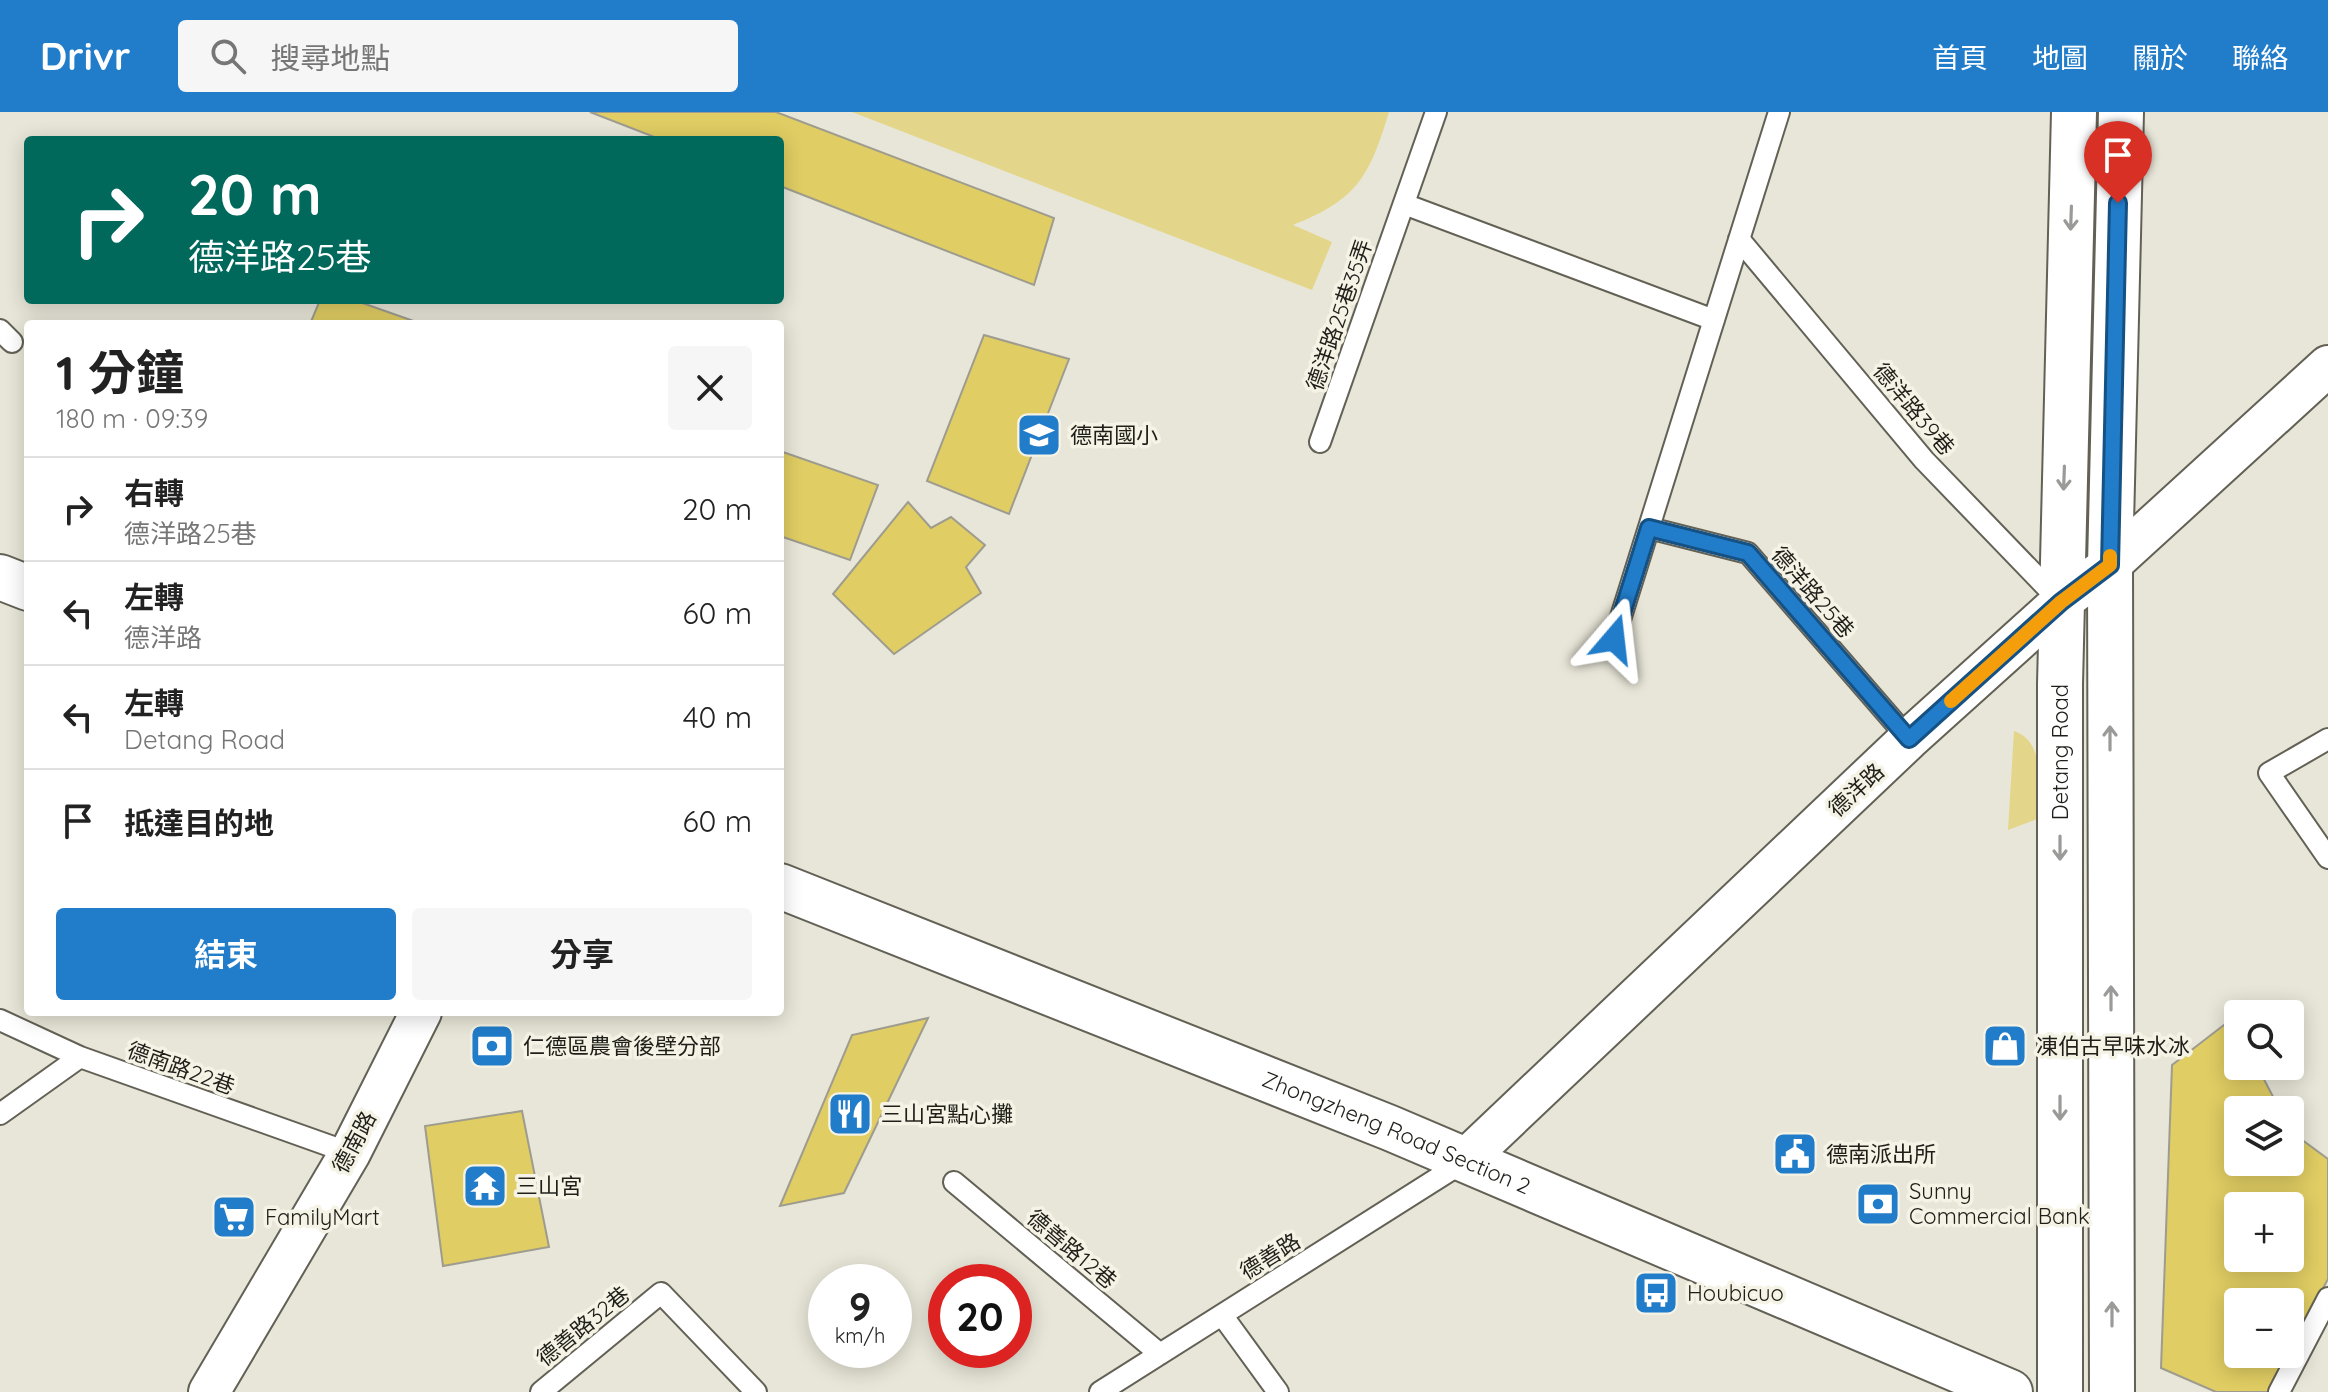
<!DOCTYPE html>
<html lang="zh-TW">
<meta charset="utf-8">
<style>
:root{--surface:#fff;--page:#f6f6f6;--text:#222;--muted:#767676;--line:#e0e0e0;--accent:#217cc9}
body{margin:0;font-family:Quicksand,"Noto Sans TC",sans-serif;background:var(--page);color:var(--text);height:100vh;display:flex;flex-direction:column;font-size:30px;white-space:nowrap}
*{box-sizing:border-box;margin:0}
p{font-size:26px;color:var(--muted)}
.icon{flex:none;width:44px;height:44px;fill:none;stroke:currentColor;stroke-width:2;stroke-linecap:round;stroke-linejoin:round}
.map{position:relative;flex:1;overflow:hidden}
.sheet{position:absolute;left:24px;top:208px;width:760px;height:696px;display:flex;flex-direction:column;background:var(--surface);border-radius:8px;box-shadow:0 4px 20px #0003}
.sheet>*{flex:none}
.hud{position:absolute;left:24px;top:24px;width:760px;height:168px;border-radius:8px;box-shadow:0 4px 20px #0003;background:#00695c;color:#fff;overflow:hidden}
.tools{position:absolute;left:2224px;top:888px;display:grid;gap:16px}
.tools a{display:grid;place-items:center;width:80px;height:80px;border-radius:8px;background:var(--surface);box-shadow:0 4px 20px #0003;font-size:40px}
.speed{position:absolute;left:808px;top:1152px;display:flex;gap:16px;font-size:40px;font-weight:700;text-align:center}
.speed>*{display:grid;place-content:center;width:104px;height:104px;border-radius:50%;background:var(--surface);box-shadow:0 4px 20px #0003;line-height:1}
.speed small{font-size:20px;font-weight:400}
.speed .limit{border:12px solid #d22;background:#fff;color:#111}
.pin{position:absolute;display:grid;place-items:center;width:68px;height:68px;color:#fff;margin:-82px -34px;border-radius:50% 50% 50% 0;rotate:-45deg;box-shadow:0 0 8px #0007}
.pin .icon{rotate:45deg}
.me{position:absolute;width:88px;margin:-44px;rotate:17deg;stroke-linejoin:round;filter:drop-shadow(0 0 6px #0008)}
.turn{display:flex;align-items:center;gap:28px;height:168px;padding:0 32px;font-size:36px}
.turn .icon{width:104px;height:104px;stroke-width:2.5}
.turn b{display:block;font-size:56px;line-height:68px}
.round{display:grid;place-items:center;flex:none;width:84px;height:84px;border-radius:8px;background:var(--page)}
.overview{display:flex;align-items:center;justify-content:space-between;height:136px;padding:0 32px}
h1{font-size:48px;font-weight:700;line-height:60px}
.primary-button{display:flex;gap:16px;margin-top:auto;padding:16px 32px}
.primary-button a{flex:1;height:92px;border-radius:8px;background:var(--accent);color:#fff;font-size:32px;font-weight:700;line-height:92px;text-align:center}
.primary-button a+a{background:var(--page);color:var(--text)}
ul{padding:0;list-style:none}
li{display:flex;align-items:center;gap:24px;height:104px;padding:0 32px;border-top:2px solid var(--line)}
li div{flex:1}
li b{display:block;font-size:30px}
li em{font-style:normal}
header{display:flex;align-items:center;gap:48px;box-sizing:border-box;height:112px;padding:0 40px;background:var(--accent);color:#fff}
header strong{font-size:38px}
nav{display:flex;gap:44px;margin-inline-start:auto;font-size:28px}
.search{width:560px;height:72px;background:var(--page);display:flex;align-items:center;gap:20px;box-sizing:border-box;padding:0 28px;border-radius:8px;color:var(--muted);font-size:30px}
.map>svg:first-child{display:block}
.green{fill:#e3d68a}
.building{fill:#e0cd63;stroke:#9e9c8f;stroke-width:2;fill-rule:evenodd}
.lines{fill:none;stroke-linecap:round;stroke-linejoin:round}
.service-casing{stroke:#636155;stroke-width:24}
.minor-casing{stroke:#636155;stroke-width:44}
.tertiary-casing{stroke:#636155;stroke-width:48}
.secondary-casing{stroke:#636155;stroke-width:48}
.service{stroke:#fff;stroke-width:20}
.minor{stroke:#fff;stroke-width:40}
.tertiary{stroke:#fff;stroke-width:44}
.secondary{stroke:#fff;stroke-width:44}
.oneway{stroke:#9a9a98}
.route-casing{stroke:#155183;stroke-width:20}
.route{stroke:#217cc9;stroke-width:14}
.slow{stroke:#f59e0b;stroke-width:14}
.labels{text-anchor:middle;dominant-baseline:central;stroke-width:7;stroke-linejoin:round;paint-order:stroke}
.street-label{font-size:22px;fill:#1f1e19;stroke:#f5f3e5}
.poi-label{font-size:22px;fill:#1f1e19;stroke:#f5f3e5;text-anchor:start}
</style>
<header>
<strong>Drivr</strong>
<div class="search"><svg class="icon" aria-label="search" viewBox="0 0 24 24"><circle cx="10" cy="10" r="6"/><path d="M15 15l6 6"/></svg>搜尋地點</div>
<nav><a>首頁</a><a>地圖</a><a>關於</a><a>聯絡</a></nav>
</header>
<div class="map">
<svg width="2328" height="1280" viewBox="0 0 2328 1280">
<rect width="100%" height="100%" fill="#e8e6d8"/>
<path class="green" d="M852 0H1389C1369 65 1358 87 1293 113L1332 130 1312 178Z
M2014 619C2048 631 2037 677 2037 707L2008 718Z"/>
<path class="building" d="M590 0H776L1054 106 1034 173 780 74V28H662Z
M320 188H354L422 212H310Z
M984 223 1069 247 1009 402 927 369Z
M780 339 878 373 850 448 780 424Z
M908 390 931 416 951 405 985 433 966 455 981 481 894 542 833 482Z
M928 906 844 1081 780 1094 852 923Z
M2233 906 2238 916V954H2257L2280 998H2238V1050H2290V1019L2328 1047V1167L2290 1238V1190H2238V1242H2288L2268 1280H2216L2161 1256 2172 953ZM2238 1094H2290V1146H2238Z
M522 999 549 1135 443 1154 425 1014Z"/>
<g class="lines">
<g class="service-casing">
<path id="service" d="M1404 92 1714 208
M1739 127 1924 348 2060 489
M0 218 12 230
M1320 330 1436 0
M1649 416 1748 441 1909 627
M1614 527 1779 0
M2328 627 2269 661 2328 746
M0 908 80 945 350 1041
M0 1002 80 945
M954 1070 1160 1242
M1222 1203 1278 1280
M541 1280 661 1181 756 1280
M1100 1280 1465 1049
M2279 1280 2328 1186"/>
</g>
<g class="minor-casing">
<path id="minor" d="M1465 1048 1909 627 2061 490 2110 453 2328 254
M209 1280 350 1041 421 900"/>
</g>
<g class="tertiary-casing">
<g id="tertiary">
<path id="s1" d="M2060 1280V572L2074 0"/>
<path d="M2112 1280 2110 453 2121 0"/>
</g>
</g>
<g class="secondary-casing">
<g id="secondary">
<path d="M0 465 28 476"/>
<path id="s2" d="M780 774 1390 1016 2010 1280"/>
</g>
</g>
<use href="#service" class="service"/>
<use href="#minor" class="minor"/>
<use href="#tertiary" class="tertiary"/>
<use href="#secondary" class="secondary"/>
</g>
<defs><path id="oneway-shaft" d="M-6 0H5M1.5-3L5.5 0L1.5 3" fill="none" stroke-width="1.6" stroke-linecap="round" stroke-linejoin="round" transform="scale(2)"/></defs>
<g class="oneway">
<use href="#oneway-shaft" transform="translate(2071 106) rotate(92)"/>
<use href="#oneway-shaft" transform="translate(2064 366) rotate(92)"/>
<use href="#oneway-shaft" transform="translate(2110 626) rotate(-90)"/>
<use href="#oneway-shaft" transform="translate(2060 736) rotate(90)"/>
<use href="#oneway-shaft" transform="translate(2111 886) rotate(-90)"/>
<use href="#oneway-shaft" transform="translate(2060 996) rotate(90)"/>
<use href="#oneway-shaft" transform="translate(2112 1202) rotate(-90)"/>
</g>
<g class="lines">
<g class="route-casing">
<path id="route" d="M1614 527 1649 416 1748 441 1909 627 2061 490 2110 453 2118 91"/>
</g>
<use href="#route" class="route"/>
<path class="slow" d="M1951 589 2061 490 2110 453V444"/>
</g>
<defs>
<g id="school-square" transform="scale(2.3)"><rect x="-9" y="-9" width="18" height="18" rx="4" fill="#217cc9" stroke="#f5f3e5"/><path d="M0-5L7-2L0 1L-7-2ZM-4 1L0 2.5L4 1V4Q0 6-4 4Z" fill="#fff"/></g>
<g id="bank-square" transform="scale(2.3)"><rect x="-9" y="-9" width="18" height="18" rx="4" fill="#217cc9" stroke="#f5f3e5"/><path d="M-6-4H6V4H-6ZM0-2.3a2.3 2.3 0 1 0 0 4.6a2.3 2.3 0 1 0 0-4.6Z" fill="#fff"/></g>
<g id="shop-square" transform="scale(2.3)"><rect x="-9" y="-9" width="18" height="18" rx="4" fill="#217cc9" stroke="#f5f3e5"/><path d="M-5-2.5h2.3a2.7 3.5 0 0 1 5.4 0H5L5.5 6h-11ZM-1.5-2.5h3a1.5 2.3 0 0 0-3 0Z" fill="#fff"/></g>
<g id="restaurant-square" transform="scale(2.3)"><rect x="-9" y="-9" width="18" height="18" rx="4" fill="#217cc9" stroke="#f5f3e5"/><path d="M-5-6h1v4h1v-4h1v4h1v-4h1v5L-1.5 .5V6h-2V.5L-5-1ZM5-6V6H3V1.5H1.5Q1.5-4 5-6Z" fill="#fff"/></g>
<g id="civic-square" transform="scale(2.3)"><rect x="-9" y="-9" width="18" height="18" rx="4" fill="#217cc9" stroke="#f5f3e5"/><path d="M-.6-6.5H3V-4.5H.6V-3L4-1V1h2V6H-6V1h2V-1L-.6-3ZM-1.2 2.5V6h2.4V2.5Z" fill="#fff"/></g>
<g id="temple-square" transform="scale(2.3)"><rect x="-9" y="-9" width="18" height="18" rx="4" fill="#217cc9" stroke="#f5f3e5"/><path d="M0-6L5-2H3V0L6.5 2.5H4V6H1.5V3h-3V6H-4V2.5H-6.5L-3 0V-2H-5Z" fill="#fff"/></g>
<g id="supermarket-square" transform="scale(2.3)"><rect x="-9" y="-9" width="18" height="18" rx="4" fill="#217cc9" stroke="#f5f3e5"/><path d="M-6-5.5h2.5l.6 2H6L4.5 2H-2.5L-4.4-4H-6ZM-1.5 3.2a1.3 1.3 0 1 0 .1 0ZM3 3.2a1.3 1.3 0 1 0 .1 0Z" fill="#fff"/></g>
<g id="bus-square" transform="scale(2.3)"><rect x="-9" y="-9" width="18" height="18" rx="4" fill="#217cc9" stroke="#f5f3e5"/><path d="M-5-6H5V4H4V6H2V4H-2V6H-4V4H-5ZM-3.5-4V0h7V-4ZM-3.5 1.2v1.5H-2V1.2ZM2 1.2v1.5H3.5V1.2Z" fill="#fff"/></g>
</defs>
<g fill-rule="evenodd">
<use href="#school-square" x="1039" y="323"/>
<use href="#bank-square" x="492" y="934"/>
<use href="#shop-square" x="2005" y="934"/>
<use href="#restaurant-square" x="850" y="1002"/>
<use href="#civic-square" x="1795" y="1042"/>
<use href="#temple-square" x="485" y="1074"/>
<use href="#bank-square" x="1878" y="1092"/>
<use href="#supermarket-square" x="234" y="1105"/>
<use href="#bus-square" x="1656" y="1181"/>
</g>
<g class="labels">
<g class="street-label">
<text transform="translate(1339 203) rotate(-71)">德洋路25巷35弄</text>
<text transform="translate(1914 297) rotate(50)">德洋路39巷</text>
<text transform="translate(1813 480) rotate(49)">德洋路25巷</text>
<text stroke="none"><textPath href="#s1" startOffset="640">Detang Road</textPath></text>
<text transform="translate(1856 678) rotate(-43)">德洋路</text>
<text transform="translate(181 956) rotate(20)">德南路22巷</text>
<text stroke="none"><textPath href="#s2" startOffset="664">Zhongzheng Road Section 2</textPath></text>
<text transform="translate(354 1030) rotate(-62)">德南路</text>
<text transform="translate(1072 1137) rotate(40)">德善路12巷</text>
<text transform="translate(1270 1144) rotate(-32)">德善路</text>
<text transform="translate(583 1214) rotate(-39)">德善路32巷</text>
</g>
<g class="poi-label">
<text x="1070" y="323">德南國小</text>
<text x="523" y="934">仁德區農會後壁分部</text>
<text x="2036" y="934">凍伯古早味水冰</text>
<text x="881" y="1002">三山宮點心攤</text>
<text x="1826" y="1042">德南派出所</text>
<text x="516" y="1074">三山宮</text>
<text x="1909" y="1079">Sunny<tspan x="1909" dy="25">Commercial Bank</tspan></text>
<text x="265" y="1105">FamilyMart</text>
<text x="1687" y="1181">Houbicuo</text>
</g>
</g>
</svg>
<div class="tools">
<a><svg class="icon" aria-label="search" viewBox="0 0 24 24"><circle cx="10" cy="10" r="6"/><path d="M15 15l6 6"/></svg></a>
<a><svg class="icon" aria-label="layers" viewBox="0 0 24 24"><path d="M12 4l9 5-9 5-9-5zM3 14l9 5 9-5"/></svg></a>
<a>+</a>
<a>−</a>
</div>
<div class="speed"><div>9<small>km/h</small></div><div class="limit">20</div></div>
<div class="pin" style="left:2118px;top:91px;background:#d93025"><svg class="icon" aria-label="arrive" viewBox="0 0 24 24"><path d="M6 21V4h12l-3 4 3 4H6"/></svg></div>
<svg class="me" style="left:1614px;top:527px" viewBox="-20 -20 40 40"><path d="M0-17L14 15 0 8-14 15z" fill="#217cc9" stroke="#fff" stroke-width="4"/></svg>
<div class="hud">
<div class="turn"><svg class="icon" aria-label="right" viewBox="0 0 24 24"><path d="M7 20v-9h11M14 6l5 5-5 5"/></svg><div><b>20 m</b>德洋路25巷</div></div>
</div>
<section class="sheet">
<div class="overview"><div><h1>1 分鐘</h1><p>180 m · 09:39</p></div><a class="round"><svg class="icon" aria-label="close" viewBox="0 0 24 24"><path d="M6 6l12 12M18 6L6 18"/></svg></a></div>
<ul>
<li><svg class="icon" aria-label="right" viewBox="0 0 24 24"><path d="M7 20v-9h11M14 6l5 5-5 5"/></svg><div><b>右轉</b><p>德洋路25巷</p></div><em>20 m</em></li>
<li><svg class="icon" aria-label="left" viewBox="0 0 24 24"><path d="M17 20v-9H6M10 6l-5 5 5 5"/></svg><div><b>左轉</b><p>德洋路</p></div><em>60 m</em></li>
<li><svg class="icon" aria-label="left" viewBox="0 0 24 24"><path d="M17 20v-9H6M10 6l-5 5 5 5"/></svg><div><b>左轉</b><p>Detang Road</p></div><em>40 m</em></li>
<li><svg class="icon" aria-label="arrive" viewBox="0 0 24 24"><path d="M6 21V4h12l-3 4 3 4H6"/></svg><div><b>抵達目的地</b></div><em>60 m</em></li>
</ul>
<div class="primary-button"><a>結束</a><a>分享</a></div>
</section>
</div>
